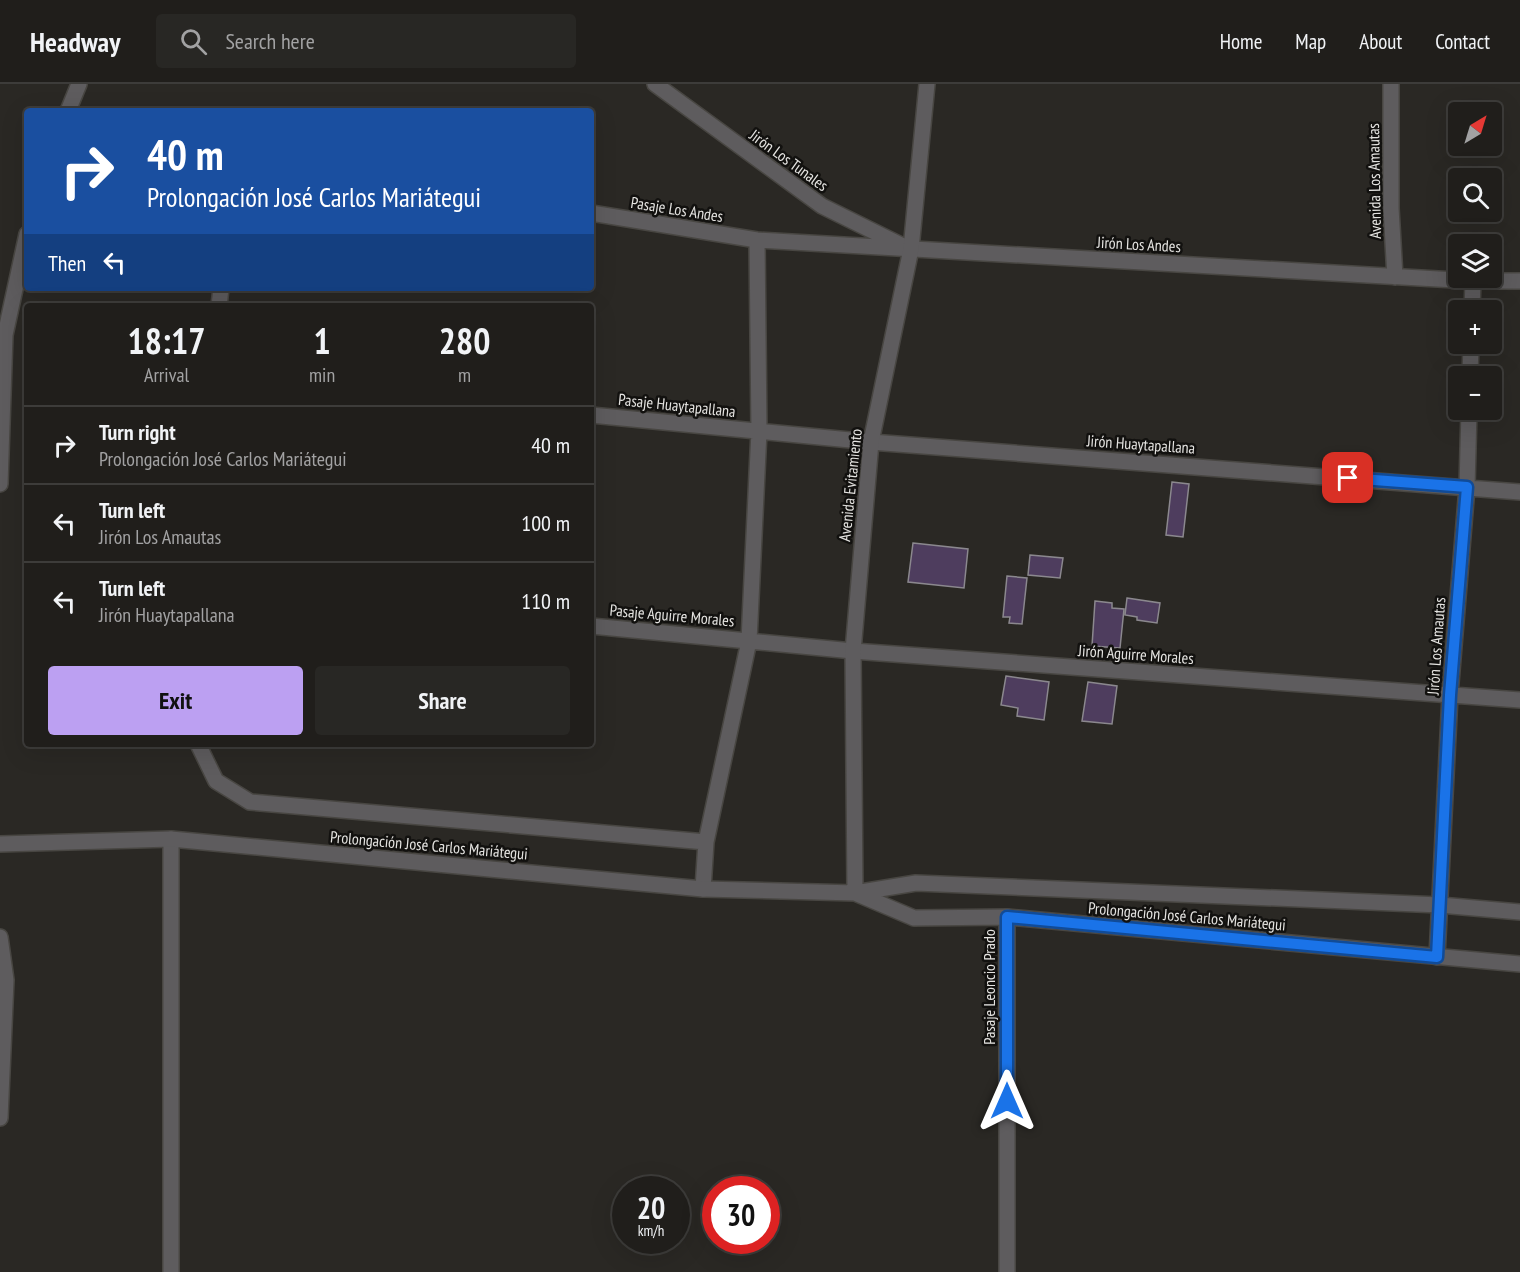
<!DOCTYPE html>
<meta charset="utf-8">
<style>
:root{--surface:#201e1b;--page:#282724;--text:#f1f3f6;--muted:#a2a2a3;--line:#3d3c3a;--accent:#bca0f2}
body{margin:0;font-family:"PT Sans Narrow",sans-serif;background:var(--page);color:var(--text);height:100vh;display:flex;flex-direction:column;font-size:22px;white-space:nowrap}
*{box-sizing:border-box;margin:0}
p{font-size:20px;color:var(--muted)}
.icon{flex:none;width:33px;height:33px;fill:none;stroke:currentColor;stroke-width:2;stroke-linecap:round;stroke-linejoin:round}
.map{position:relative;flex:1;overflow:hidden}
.side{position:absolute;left:24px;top:219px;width:570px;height:444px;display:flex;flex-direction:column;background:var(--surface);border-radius:6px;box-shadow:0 6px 24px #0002,0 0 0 2px var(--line)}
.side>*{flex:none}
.hud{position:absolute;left:24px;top:24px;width:570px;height:183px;border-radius:6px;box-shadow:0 6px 24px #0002,0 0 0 2px var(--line);background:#1a4fa0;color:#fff;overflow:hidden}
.needle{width:39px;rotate:38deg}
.fabs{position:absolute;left:1448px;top:18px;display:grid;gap:12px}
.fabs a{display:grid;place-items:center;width:54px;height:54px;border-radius:6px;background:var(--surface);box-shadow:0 6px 24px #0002,0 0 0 2px var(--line);font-size:30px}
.speed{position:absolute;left:612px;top:1092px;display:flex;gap:12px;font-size:30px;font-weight:700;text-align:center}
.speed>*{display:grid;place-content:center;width:78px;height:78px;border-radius:50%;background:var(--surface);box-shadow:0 6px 24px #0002,0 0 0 2px var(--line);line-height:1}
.speed small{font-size:15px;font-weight:400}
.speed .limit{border:9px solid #d22;background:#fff;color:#111}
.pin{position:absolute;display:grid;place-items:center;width:51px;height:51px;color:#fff;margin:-26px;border-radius:12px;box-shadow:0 3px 9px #0006}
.me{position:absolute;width:66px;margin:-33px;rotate:0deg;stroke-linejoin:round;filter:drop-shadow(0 0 4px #0008)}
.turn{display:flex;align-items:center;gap:21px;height:126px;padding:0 24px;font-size:27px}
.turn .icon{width:78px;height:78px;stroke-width:2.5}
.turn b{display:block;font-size:42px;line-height:51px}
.then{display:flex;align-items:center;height:57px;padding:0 24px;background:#0003;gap:12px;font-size:22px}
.eta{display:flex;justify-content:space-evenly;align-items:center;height:102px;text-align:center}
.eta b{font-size:36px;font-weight:800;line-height:42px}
.button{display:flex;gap:12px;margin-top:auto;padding:12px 24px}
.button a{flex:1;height:69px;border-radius:6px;background:var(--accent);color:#111;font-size:24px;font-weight:800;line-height:69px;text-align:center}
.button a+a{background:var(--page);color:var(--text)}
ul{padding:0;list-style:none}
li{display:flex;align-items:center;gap:18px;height:78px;padding:0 24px;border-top:2px solid var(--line)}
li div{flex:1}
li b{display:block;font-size:22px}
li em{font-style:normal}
header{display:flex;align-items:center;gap:36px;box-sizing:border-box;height:84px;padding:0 30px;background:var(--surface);border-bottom:2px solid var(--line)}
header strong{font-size:28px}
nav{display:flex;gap:33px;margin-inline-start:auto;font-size:21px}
.search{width:420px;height:54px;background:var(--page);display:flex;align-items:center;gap:15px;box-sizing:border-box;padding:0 21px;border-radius:6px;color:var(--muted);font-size:22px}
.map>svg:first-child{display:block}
.building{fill:#4e3d5e;stroke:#8b888e;stroke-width:1.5}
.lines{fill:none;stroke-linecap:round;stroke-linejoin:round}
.minor-casing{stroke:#484642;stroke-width:18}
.tertiary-casing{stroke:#484642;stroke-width:18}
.minor{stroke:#5e5c5e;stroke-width:15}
.tertiary{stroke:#5e5c5e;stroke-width:15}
.route-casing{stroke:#114b97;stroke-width:15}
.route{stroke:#1a73e8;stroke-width:10}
.labels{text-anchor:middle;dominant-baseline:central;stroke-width:5;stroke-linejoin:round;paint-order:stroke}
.street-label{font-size:16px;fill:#e5e4e1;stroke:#12110f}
</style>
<header>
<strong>Headway</strong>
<div class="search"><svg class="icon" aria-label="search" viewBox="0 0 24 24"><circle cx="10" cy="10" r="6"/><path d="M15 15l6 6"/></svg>Search here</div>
<nav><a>Home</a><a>Map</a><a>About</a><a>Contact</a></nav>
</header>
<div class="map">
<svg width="1520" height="1188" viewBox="0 0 1520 1188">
<rect width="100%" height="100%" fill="#2a2824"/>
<path class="building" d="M1172 398 1189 400 1183 453 1166 451Z
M913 459 968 465 964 504 908 498Z
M1030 471 1063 474 1060 494 1028 491Z
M1007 492 1027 494 1022 540 1009 539 1010 533H1003Z
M1127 514 1160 519 1157 539 1137 536V533L1125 531Z
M1095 517 1112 519V524L1124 525 1120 564 1092 562Z
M1006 592 1049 598 1044 636 1017 632 1018 624 1001 621Z
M1088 598 1117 602 1112 640 1082 637Z"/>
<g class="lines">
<g class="minor-casing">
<path id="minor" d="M655 0 822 122 903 162
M1391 0V124L1395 193
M68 27 79 0
M591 129 757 156 1473 197H1520
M219 222 221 204
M1472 226 1473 197
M1470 292 1471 260
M591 331 871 358 1520 408
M0 400 5 251 27 150
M591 542 853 567 1520 616
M198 660 216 697 250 718 706 758
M703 805 706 758 749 557 759 347 757 156
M1007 833V1188
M0 853 6 896 0 1034
M1437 873 1450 611 1467 403 1469 326
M171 1188V755"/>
</g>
<g class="tertiary-casing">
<path id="tertiary" d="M0 760 171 755 703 805 855 809 916 799 1440 821 1520 828
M855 809 853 567 871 358 911 165 927 0
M855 809 914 834 1007 833 1520 880"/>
</g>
<use href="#minor" class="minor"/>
<use href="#tertiary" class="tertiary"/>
</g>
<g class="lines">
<g class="route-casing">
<path id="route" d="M1007 1017V833L1437 873 1450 611 1467 403 1348 394"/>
</g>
<use href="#route" class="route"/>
</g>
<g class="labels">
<g class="street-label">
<text transform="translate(789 76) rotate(36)">Jirón Los Tunales</text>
<text transform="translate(1374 97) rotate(-91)">Avenida Los Amautas</text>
<text transform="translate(677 125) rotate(9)">Pasaje Los Andes</text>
<text transform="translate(1139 160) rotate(3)">Jirón Los Andes</text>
<text transform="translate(677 321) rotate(6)">Pasaje Huaytapallana</text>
<text transform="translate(1141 360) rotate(4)">Jirón Huaytapallana</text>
<text transform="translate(850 401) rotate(-84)">Avenida Evitamiento</text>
<text transform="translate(672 531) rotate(5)">Pasaje Aguirre Morales</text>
<text transform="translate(1436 562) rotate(-86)">Jirón Los Amautas</text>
<text transform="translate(1136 570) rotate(4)">Jirón Aguirre Morales</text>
<text transform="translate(429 761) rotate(5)">Prolongación José Carlos Mariátegui</text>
<text transform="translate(1187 832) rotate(5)">Prolongación José Carlos Mariátegui</text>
<text transform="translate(989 903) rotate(-90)">Pasaje Leoncio Prado</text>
</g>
</g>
</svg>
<div class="fabs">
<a><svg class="needle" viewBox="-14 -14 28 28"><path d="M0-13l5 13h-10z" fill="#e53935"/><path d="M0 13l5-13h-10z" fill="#a2a2a3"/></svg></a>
<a><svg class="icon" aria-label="search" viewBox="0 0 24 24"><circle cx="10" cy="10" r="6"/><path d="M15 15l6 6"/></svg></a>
<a><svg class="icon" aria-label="layers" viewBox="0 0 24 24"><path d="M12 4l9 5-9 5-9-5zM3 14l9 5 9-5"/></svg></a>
<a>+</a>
<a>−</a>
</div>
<div class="speed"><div>20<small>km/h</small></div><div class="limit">30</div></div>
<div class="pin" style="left:1348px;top:394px;background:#d93025"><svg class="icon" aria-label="arrive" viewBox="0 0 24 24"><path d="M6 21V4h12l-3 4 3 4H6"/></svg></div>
<svg class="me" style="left:1007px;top:1017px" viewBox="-20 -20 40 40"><path d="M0-17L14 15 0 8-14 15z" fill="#1a73e8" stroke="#fff" stroke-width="4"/></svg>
<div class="hud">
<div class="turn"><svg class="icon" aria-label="right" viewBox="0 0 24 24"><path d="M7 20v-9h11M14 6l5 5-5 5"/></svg><div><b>40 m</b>Prolongación José Carlos Mariátegui</div></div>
<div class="then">Then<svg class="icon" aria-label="left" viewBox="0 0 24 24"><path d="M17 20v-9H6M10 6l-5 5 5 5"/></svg></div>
</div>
<section class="side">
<div class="eta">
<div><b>18:17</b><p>Arrival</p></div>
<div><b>1</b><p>min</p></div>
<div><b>280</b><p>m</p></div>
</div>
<ul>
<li><svg class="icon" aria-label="right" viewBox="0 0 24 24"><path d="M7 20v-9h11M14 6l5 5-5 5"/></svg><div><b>Turn right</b><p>Prolongación José Carlos Mariátegui</p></div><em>40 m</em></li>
<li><svg class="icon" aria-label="left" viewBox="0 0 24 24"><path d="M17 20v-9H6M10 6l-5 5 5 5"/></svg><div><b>Turn left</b><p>Jirón Los Amautas</p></div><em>100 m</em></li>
<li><svg class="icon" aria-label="left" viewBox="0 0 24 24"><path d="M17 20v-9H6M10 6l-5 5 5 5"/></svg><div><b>Turn left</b><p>Jirón Huaytapallana</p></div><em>110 m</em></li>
</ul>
<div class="button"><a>Exit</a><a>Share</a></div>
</section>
</div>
